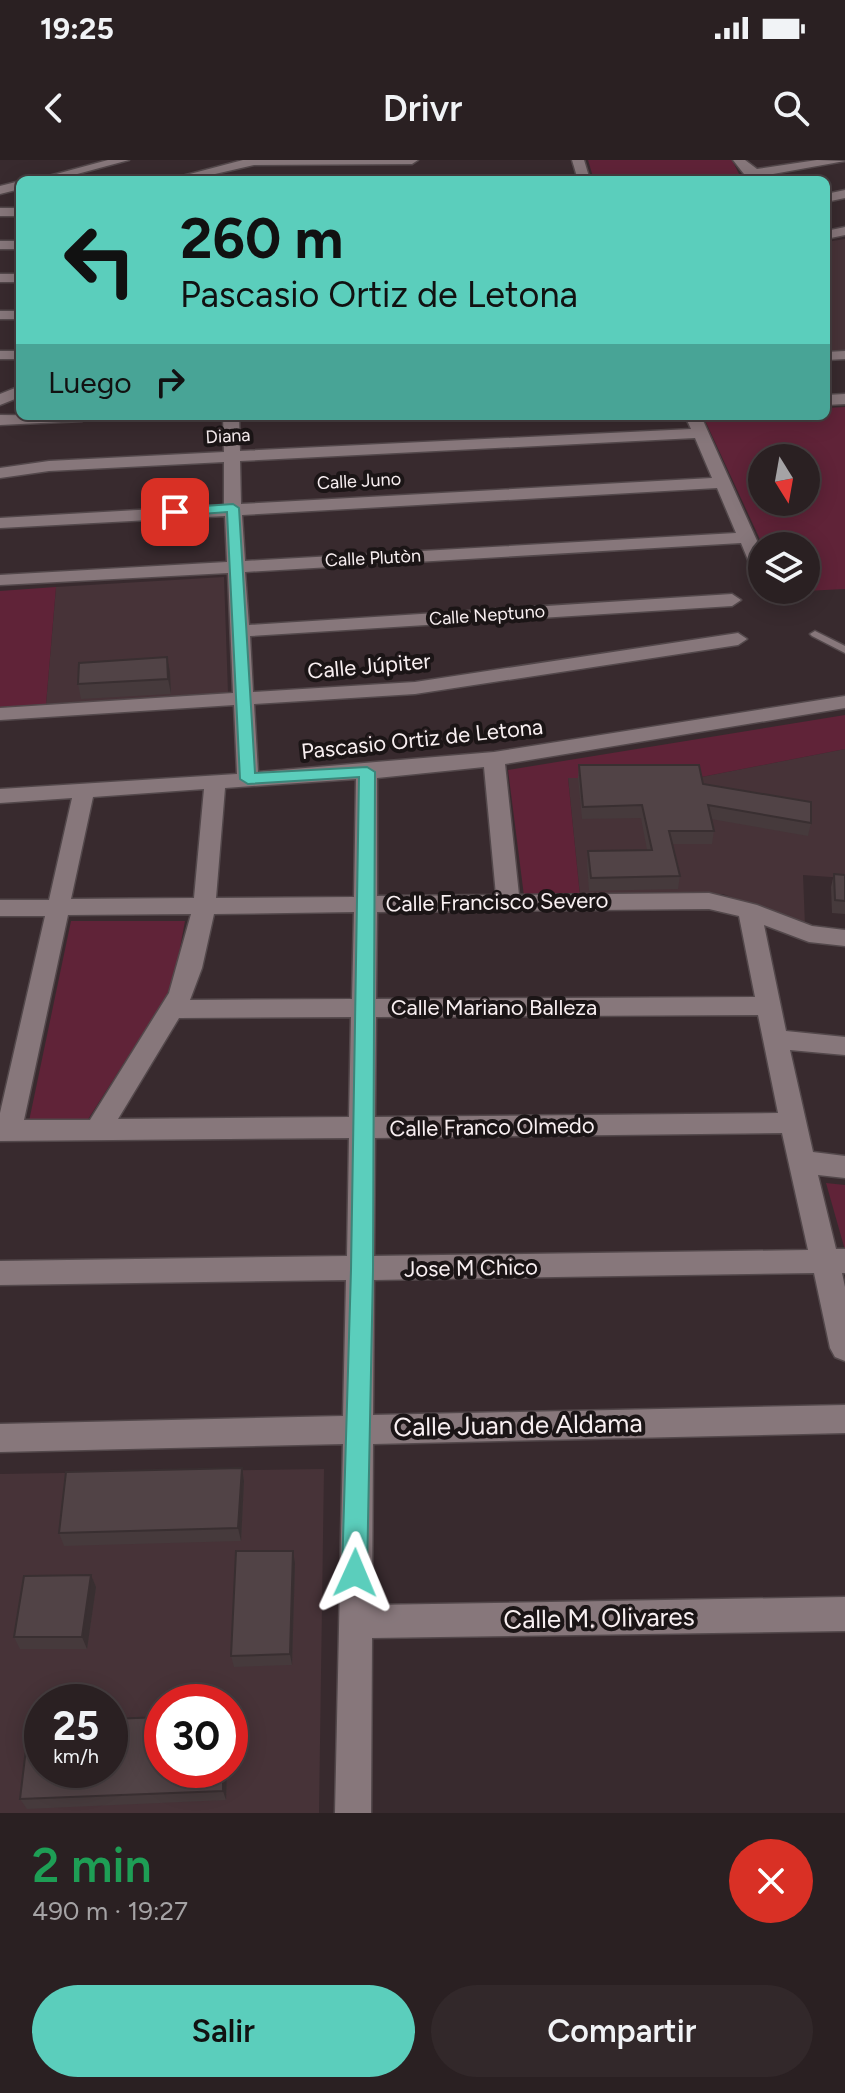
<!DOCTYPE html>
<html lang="es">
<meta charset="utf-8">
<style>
:root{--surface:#2a2022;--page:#32282a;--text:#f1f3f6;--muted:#a5a3a5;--line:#463e40;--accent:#5bcebc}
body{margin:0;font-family:Figtree,sans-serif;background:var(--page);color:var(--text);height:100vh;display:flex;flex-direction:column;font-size:30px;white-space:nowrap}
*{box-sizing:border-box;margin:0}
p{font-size:26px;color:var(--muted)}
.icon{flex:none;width:44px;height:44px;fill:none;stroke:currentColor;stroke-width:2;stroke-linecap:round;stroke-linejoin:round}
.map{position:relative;height:1653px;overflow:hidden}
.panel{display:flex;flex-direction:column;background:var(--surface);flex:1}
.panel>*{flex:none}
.guide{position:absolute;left:16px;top:16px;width:814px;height:244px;border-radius:12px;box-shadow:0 4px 20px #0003,0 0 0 2px var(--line);background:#5bcebc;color:#111;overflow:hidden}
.needle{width:52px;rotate:169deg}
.tools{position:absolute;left:748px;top:284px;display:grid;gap:16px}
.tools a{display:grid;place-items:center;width:72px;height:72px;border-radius:50%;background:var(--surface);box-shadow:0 4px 20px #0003,0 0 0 2px var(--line);font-size:40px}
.speed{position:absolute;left:24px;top:1524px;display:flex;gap:16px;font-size:40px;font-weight:700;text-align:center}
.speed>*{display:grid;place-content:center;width:104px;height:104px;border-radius:50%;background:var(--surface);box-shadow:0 4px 20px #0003,0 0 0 2px var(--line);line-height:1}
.speed small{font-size:20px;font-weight:400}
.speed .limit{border:12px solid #d22;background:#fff;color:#111}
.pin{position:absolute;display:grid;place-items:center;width:68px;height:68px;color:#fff;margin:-34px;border-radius:16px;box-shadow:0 4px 12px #0006}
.me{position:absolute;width:88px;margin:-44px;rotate:1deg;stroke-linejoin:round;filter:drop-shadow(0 0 6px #0008)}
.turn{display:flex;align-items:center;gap:28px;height:168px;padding:0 32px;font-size:36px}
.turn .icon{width:104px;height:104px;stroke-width:2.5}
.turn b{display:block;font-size:56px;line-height:68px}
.then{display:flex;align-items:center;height:76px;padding:0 32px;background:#0003;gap:16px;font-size:30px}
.round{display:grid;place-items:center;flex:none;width:84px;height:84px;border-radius:42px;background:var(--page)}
.headline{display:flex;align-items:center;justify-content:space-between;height:136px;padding:0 32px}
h1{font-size:48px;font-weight:600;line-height:60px;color:#1e9e55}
.button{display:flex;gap:16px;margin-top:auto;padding:16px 32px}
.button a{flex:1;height:92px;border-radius:48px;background:var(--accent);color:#111;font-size:32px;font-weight:600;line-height:92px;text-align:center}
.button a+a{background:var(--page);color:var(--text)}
.status{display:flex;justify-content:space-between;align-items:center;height:56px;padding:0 40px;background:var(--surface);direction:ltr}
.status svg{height:22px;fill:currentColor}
header{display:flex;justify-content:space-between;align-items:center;height:104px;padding:0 32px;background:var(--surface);font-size:36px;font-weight:600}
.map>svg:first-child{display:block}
.built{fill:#473338;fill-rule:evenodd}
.green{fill:#602338;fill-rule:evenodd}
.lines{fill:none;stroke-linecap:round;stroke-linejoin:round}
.service-casing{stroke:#53484b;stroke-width:3}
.minor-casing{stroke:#53484b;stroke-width:3}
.tertiary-casing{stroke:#53484b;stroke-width:3}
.service{fill:#87777b;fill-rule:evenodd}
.minor{fill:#87777b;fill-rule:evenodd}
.tertiary{fill:#87777b;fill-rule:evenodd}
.wall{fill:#463a3c}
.shaded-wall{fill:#392f31}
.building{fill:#514346;stroke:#392f31;stroke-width:2}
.route{fill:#5bcebc;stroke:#3b867a;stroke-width:2}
.labels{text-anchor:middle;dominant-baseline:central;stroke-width:8;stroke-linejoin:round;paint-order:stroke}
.far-street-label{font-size:18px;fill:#f8eff1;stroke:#1b1516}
.street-label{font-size:22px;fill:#f8eff1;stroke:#1b1516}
.near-street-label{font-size:26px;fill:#f8eff1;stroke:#1b1516}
</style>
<div class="status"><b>19:25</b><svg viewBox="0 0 49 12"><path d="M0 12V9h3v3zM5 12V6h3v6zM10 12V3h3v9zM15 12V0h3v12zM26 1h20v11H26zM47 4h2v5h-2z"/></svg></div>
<header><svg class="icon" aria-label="back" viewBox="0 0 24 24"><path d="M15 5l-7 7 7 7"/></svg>Drivr<svg class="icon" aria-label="search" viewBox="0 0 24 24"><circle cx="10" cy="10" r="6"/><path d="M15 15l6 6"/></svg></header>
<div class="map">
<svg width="845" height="1653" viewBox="0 0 845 1653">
<rect width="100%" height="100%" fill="#382a2e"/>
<path class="built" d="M845 79V193L826 194V82Z
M224 417 228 533 46 544 56 427Z
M845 589V718L803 715 805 766 723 734 580 736 568 618H696Z
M324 1309 319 1653H0V1314ZM42 1542H110V1610H42ZM162 1542H230V1610H162Z"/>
<path class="green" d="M588 0H732L740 16 753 20H594Z
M845 247V429L785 432 784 430H806V386H763L703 256H826V248ZM762 298H806V342H762Z
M56 427 46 544 0 547V431Z
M845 555V589L696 618H568L580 736H524L508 610Z
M71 761H185L173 826 85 964 28 966Z
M826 1023 845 1025V1090Z"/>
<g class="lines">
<g class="service-casing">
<path id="service" d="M815 471 845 486V493L812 476 810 474Z"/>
</g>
<g class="minor-casing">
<path id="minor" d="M108 0H129L55 20H34Z
M243 0H418L412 4 254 5 189 20H167Z
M572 0H584L590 20H578Z
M733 0H745L757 9 817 0 845 1 757 17 744 14Z
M20 21V29L0 34V26Z
M0 48H20V56H0Z
M845 67V75L826 79V71Z
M0 81H20V89H0Z
M0 114H20V122H0Z
M0 151H20V159H0Z
M0 191H20V199H0Z
M845 191V199L826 200V192Z
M845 234V244L826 245V235Z
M0 255 90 256 82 261 0 265Z
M223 256H239L240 291 691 269 685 256H701L762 392V417L753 412 741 383 245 412 249 465 732 434 741 440 732 446 250 476 253 532 415 522 738 473 747 479 738 485 415 534 254 544 258 612 494 592 845 536V548L505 604 519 735 709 733 757 745 812 766 845 770V786L809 782 764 765 786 871 845 877V895L790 890 813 992 845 996V1018L818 1015 836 1089H845V1113H842L845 1127V1201L835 1197 830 1188 814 1113 374 1120 373 1255 845 1245V1273L373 1284 372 1445 845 1437V1471L372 1478 371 1653H335L343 1284 0 1292V1264L343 1256 346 1120 0 1125V1101L347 1096 349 978 0 981V953L45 756H0V740H49L72 638 0 643V629L237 614 234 545 0 560V548L233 533 228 413 0 425V415L227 402 225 356 0 368V358L224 345V302L49 311 0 318V308L49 301 224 292ZM695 278 712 318 241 344 240 301ZM717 328 736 373 245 401 242 355ZM484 607 496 735 377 736V618ZM356 619 354 737 216 738 225 628ZM204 629 194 738 71 739 93 637ZM709 749 739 756 755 837 376 839 377 752ZM354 752 352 839 190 840 202 808 214 754ZM191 754 169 833 90 960H24L68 755ZM758 855 778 953 375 957 376 857ZM351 857 349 957 118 959 179 858ZM782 973 808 1090 374 1096 375 978Z"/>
</g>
<g class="tertiary-casing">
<path id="tertiary" d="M845 30V38L826 42V34Z
M20 226V237L0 245V234Z"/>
</g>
<use href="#service" class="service"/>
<use href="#minor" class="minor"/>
<use href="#tertiary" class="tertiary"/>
</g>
<path class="wall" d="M167 497 171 534 81 539 78 524Z
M579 605 703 624 811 663 808 676 711 659 714 671 712 684H672L680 716 678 729 589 731 587 704 588 691 647 690 641 658 582 659 578 618Z
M834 714 845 715V754L832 753 831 727Z
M242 1308 244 1321 241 1381 64 1386 59 1373Z
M293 1391 295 1403 292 1505 234 1507 231 1496Z
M91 1415 96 1427 87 1489H20L14 1477Z
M162 1610H227L226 1640 27 1649 20 1639Z"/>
<path class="shaded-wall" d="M167 497 170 512 171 534 168 519Z
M242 1308 244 1321 241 1381 238 1368Z
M293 1391 295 1403 292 1505 290 1494Z
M91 1415 96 1427 87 1489 82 1477Z
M223 1610H227L226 1640 223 1631Z"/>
<path class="building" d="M167 497 168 519 78 524 79 503Z
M579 605H699L703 624 811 642V663L708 645 714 671H669L680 716 591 718 588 691 652 690 642 645 583 647Z
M834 714 845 715V741L835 740Z
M242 1308 238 1368 59 1373 66 1312Z
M236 1391H293L290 1494 231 1496Z
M91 1415 82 1477H14L24 1416Z
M162 1557V1610H223V1631L20 1639 29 1564 42 1563V1610H110V1559Z"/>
<path class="route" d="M233 344 239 348 255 613 367 607 375 612 373 1110 367 1413 363 1421 355 1425 346 1421 342 1413 351 1110 359 617 248 624 240 619 227 352 175 356 168 352 175 348Z"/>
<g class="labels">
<g class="far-street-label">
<text transform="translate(228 276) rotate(-3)">Diana</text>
<text transform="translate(359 321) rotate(-3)">Calle Juno</text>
<text transform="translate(373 398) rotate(-3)">Calle Plutòn</text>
<text transform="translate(487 455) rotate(-4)">Calle Neptuno</text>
</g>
<g class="street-label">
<text transform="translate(369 506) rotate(-5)">Calle Júpiter</text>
<text transform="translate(422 579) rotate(-6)">Pascasio Ortiz de Letona</text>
<text transform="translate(497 742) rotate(-1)">Calle Francisco Severo</text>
<text x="494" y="847">Calle Mariano Balleza</text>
<text transform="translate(492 967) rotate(-1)">Calle Franco Olmedo</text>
<text transform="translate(471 1108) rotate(-1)">Jose M Chico</text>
</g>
<g class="near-street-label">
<text transform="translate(518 1265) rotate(-1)">Calle Juan de Aldama</text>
<text transform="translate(599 1458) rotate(-1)">Calle M. Olivares</text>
</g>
</g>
</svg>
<div class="tools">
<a><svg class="needle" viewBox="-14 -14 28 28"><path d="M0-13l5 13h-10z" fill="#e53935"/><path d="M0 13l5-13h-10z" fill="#a5a3a5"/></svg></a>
<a><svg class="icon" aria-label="layers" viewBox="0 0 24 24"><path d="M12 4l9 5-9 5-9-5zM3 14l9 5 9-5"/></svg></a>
</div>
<div class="speed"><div>25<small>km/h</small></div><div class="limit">30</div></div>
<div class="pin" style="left:175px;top:352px;background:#d93025"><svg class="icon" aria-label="arrive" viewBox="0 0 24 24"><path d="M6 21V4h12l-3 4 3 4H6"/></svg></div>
<svg class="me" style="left:355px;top:1413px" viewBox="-20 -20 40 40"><path d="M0-17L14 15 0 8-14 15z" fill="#5bcebc" stroke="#fff" stroke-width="4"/></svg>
<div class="guide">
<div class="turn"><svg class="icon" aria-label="left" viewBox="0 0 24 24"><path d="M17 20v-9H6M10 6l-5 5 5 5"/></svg><div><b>260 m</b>Pascasio Ortiz de Letona</div></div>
<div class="then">Luego<svg class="icon" aria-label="right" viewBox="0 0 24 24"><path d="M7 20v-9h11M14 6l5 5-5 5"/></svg></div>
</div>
</div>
<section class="panel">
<div class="headline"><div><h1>2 min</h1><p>490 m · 19:27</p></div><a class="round" style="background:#d93025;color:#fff"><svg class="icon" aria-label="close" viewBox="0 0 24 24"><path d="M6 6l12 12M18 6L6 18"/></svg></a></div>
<div class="button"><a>Salir</a><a>Compartir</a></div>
</section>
